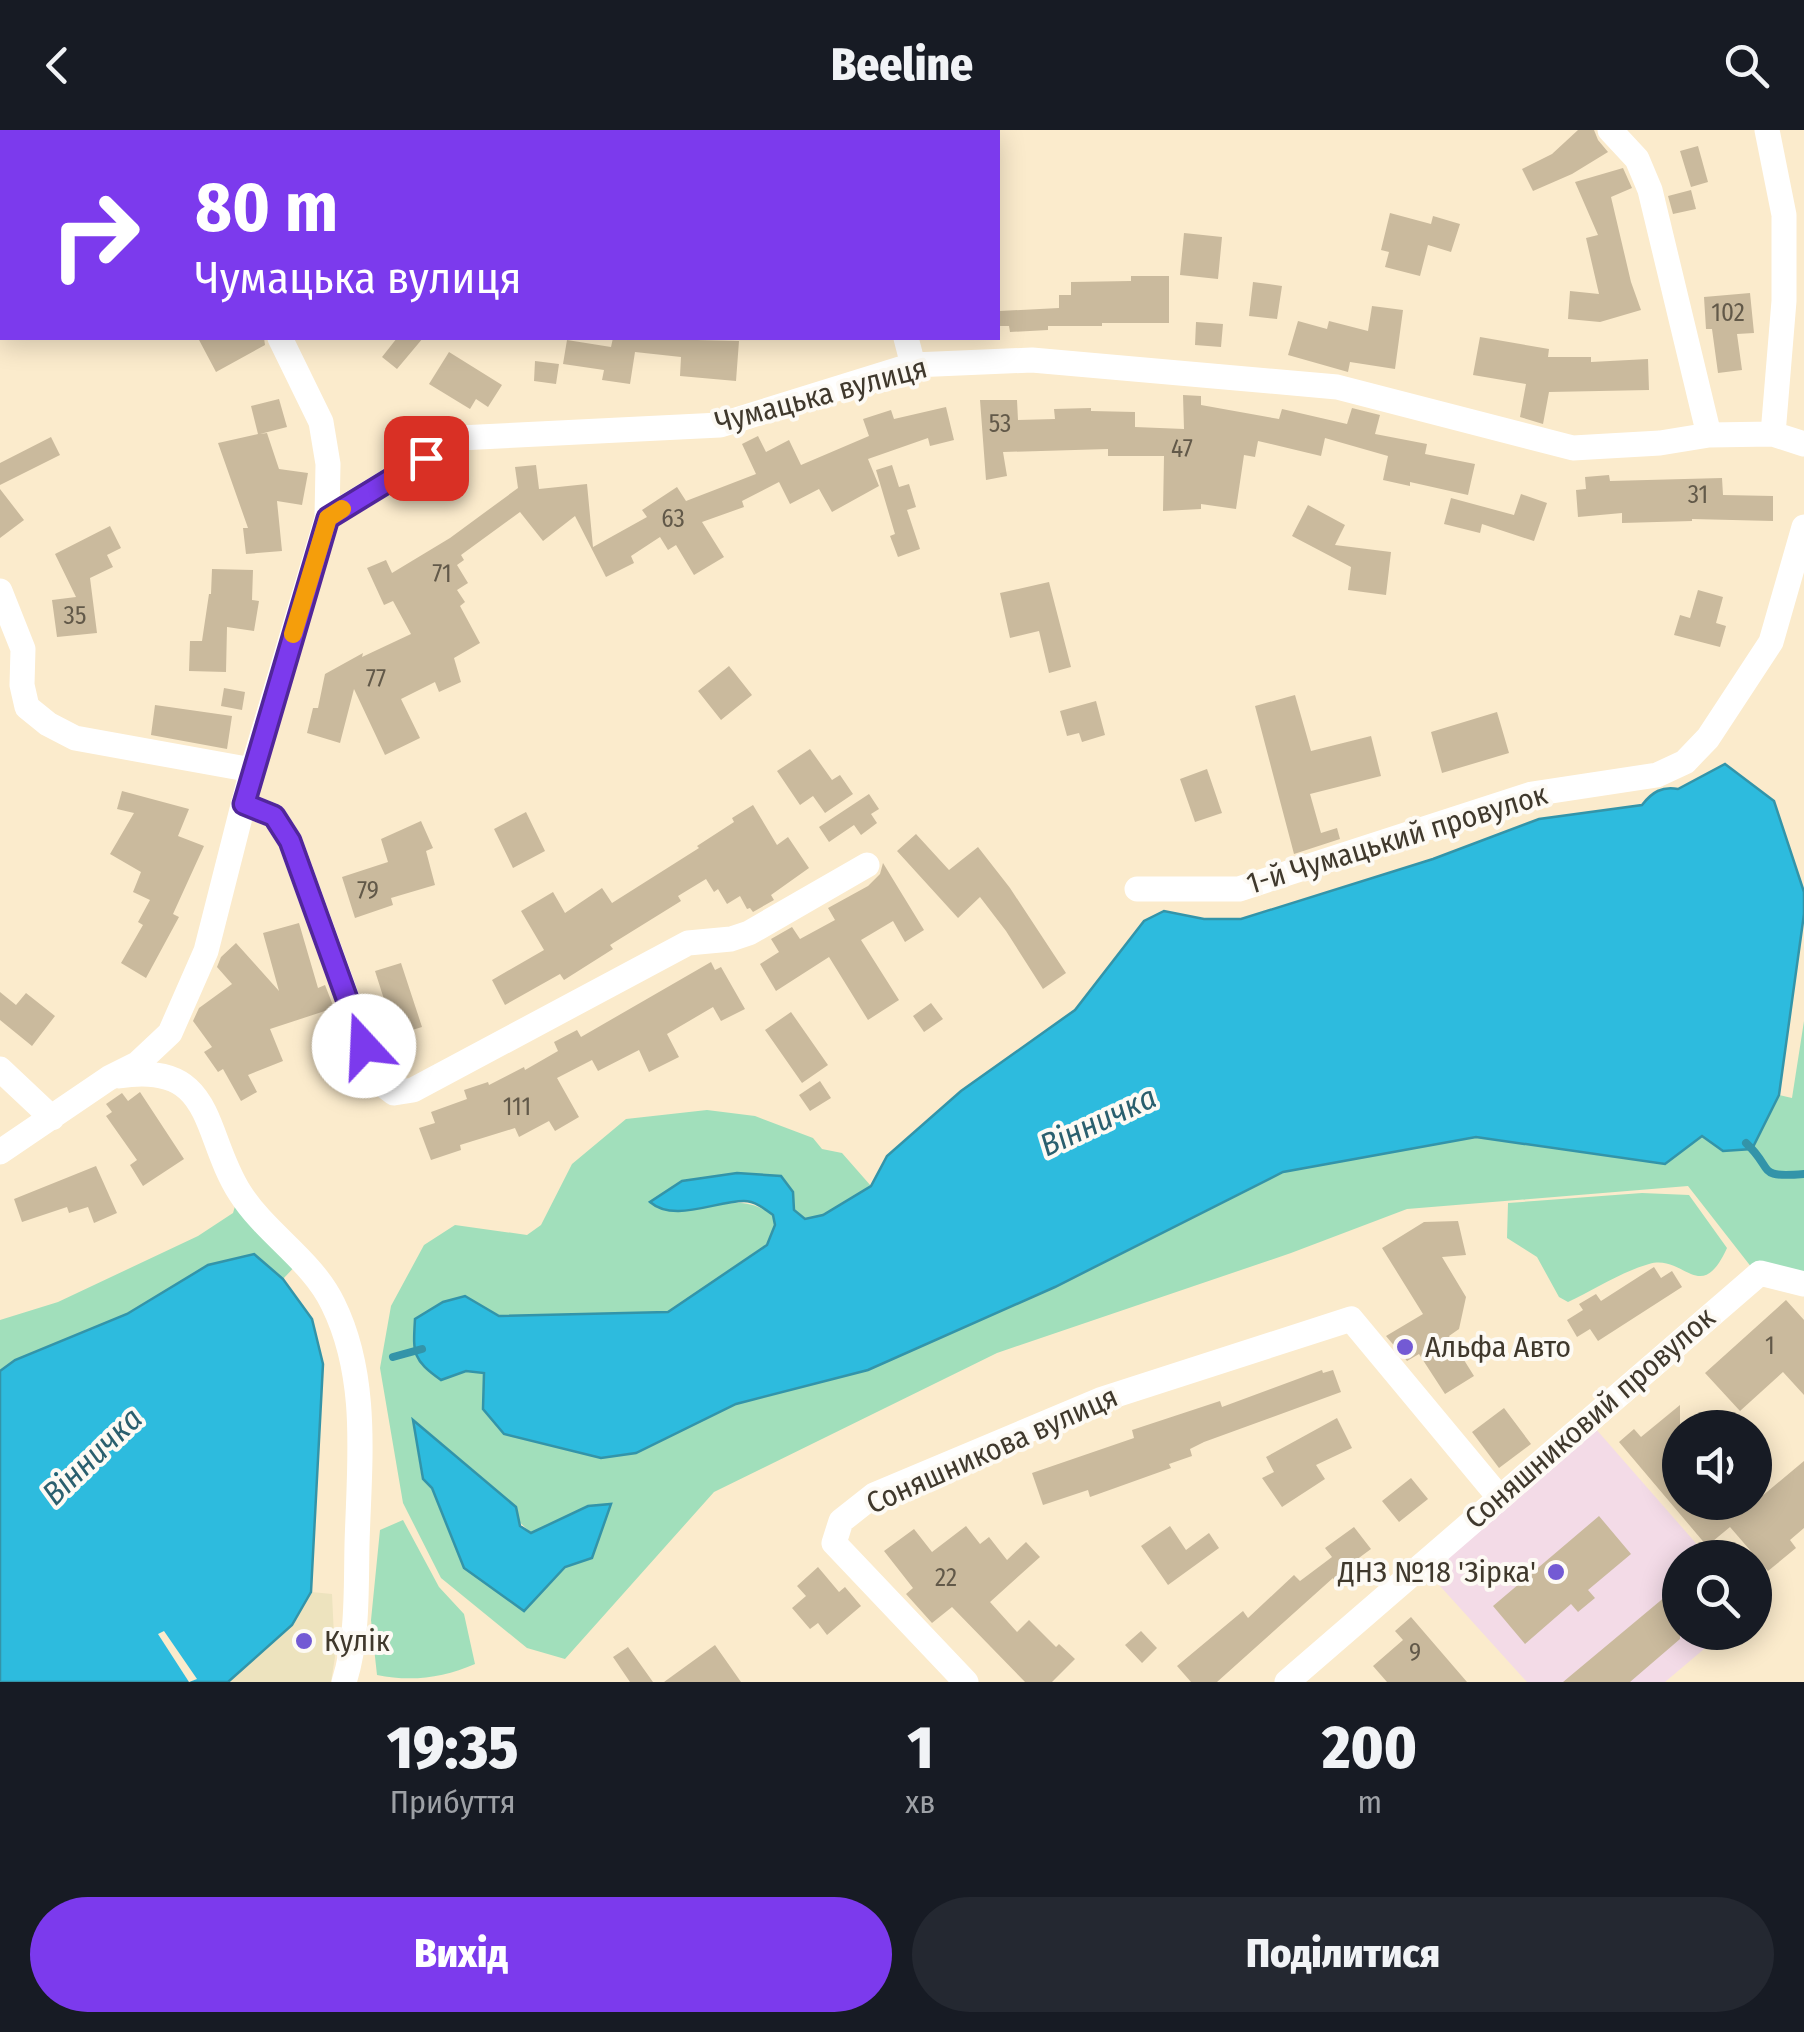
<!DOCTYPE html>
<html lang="uk">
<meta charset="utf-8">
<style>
:root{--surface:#171b24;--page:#242831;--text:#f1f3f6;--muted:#9ea1a6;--accent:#7c3aed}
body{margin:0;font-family:"Fira Sans Condensed",sans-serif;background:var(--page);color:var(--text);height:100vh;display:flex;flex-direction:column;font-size:38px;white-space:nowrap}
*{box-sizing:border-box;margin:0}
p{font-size:32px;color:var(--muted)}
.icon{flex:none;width:55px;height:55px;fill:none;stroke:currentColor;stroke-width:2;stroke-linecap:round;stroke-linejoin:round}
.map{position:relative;height:1552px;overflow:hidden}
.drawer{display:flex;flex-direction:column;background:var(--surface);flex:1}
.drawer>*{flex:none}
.top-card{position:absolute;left:0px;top:0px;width:1000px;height:210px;box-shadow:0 5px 25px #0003;background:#7c3aed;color:#fff;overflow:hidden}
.tools{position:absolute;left:1662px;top:1280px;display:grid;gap:20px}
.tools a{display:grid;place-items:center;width:110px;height:110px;border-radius:50%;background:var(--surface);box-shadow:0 5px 25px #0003;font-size:50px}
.pin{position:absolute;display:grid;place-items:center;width:85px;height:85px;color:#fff;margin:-42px;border-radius:20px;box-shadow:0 5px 15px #0006}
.me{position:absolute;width:110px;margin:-55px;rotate:340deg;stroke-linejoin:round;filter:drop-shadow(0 0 8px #0008)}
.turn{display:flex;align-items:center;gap:35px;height:210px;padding:0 30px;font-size:45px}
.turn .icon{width:130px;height:130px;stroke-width:2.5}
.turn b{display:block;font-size:70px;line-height:85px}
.eta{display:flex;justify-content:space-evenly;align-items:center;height:170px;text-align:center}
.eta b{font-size:60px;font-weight:800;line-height:70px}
.cta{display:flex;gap:20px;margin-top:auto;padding:20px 30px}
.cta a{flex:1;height:115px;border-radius:60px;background:var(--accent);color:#fff;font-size:40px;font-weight:800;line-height:115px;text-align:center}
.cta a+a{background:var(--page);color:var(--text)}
header{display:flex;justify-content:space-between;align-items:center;height:130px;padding:0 30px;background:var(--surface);font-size:45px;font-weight:800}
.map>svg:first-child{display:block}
.education{fill:#f3dbe7}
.green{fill:#a1dfbb;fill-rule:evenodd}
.sand{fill:#ede3be}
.water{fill:#2dbbde;stroke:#3394a9;stroke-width:2.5}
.pier{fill:#fbebcc}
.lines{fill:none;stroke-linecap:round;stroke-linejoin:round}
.stream{stroke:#3394a9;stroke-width:8}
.building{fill:#caba9d}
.street{stroke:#fff;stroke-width:25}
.route-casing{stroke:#51269a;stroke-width:25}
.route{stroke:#7c3aed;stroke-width:18}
.slow{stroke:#f59e0b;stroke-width:18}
.poi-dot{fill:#735ad4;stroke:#fdfaf4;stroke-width:4}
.labels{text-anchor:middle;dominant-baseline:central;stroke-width:8;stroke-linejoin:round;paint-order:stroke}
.number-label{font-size:25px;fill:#625949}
.street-label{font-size:30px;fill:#40392d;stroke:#fdfaf4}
.poi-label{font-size:30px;fill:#40392d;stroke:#fdfaf4;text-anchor:start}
.water-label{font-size:32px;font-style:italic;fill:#2a5f6e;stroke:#fdfaf4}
</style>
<header><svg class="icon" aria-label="back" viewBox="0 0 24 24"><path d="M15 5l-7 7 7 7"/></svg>Beeline<svg class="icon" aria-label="search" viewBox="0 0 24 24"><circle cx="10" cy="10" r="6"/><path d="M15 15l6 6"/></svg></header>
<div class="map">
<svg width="1804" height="1552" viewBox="0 0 1804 1552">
<rect width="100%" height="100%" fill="#fbebcc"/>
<path class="education" d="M1588 1290 1708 1427 1680 1428V1502L1723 1503 1665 1552H1527L1421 1435Z"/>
<path class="green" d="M1804 891V1149L1752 1138 1688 1056 1407 1079 1291 1123 997 1223 714 1362 565 1529 527 1518 441 1448 403 1373 380 1238 391 1176 424 1115 455 1095 527 1105 541 1095 572 1034 626 989 707 980 755 986 813 1008 822 1019 842 1023 871 1056 823 1085 805 1089 794 1080 793 1062 681 1051 650 1072C659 1075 671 1082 681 1081 718 1079 739 1062 773 1085L775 1095 767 1114 668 1182 499 1186 465 1166 441 1250 466 1241 485 1243 483 1278 555 1315 601 1328 636 1323 736 1274 868 1240 1055 1157 1283 1042 1476 1007 1665 1034 1702 1006 1752 1019 1779 965 1792 968ZM413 1291 531 1403 588 1376 592 1428 565 1437 524 1481 464 1438 432 1358 422 1349Z
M239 1063 301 1130 283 1149 254 1124 127 1184 15 1230 0 1241V1190L58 1172 198 1106 233 1083Z
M1642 1063 1689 1065 1727 1118C1700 1177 1684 1123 1649 1134 1621 1142 1594 1160 1568 1172L1559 1167 1537 1127 1507 1108 1508 1073Z
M403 1390 439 1457 464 1484 475 1534C443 1548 411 1552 377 1545L371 1490 380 1400Z"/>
<path class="sand" d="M311 1462 332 1464 335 1527 331 1552H228L291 1495Z"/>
<path class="water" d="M1725 634 1774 671 1804 762V784L1779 965 1752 1019 1723 1021 1702 1006 1665 1034 1476 1007 1283 1042 1055 1157 868 1240 736 1274 636 1323 601 1328 504 1304 483 1279 484 1243 466 1241 441 1250C412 1229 413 1224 415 1189L443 1172 465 1166 499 1186 668 1182 767 1115 775 1095 773 1085C765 1079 755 1071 744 1071 715 1071 674 1093 650 1072L682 1051 737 1043 781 1046 793 1062 794 1080 805 1089 823 1085 871 1056 887 1026 961 961 1075 880 1144 791 1164 781 1204 789H1241L1433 729 1539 689 1642 675C1652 662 1662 656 1678 659Z
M254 1124 283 1149 312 1189 323 1234 311 1462 292 1495 228 1552H0V1241L15 1230 127 1184 208 1135Z
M413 1290 516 1377 520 1396 531 1403 588 1376 611 1374 592 1428 565 1437 524 1481 464 1438 432 1358 423 1349Z"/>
<path class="pier" d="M164 1501 197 1549 189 1552 158 1504Z"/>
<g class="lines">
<path class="stream" d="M1746 1013C1775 1040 1755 1048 1804 1044
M393 1227 422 1219"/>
</g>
<path class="building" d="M1578 0H1594L1598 10 1608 22 1572 44 1533 61 1522 39 1552 24Z
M1698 16 1708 52 1691 57 1680 21Z
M1623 38 1632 58 1611 67 1631 152 1641 180 1600 192 1568 189 1570 161 1599 164 1586 108 1598 105 1575 52Z
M1691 60 1696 79 1673 84 1668 66Z
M1390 83 1431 94 1433 86 1460 94 1451 122 1428 115 1420 146 1385 137 1389 122 1381 120Z
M1184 103 1222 107 1218 149 1180 145Z
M1131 146H1169V193H1102V196H1048V200L1010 202 1009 196H999V181L1059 178V165H1071V152L1131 151Z
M1253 152 1282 156 1277 189 1249 186Z
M1750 163 1754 203 1737 204 1742 240 1718 243 1712 199H1706L1704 167Z
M1372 176 1403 180 1395 239 1350 232 1348 242 1288 225 1298 191 1327 199 1329 191 1368 201Z
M1196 192 1223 194 1221 217 1195 215Z
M1480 207 1549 219 1548 227H1591V232L1648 229 1649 260 1549 262 1543 294 1520 287 1526 254 1473 245Z
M198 208H264L265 215 216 242Z
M397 208H423L397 239 382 227Z
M613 208 739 211 736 251 680 246 681 227 635 222 630 254 602 250 604 240 563 234 567 210 611 217Z
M449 222 502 255 488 277 476 269 470 279 429 254Z
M535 231 559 234 556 254 534 251Z
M1183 265 1201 266V275L1279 289 1282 279 1347 294 1352 278 1380 285 1375 304 1427 314 1425 324 1475 334 1468 365 1410 352V356L1383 350 1388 326 1325 308 1321 326 1258 311 1255 327 1244 325 1236 379 1201 374V379L1163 381 1164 326H1108V319L1003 322 1007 346 986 350 980 270H1017L1018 290 1055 289 1054 279 1091 278V281L1135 282V297L1184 299Z
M279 269 287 297 260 304 267 303 279 339 308 343 302 375 277 371 282 421 246 424 243 398H248L218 313 258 304 251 276Z
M946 277 954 310 930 316 928 308 868 329 879 356 832 382 819 359 790 374 779 352 742 371 744 377 702 392 724 427 694 445 676 415 668 420 660 407 631 426 634 433 606 447 575 386 543 411 520 382 461 425 464 430 457 435 468 453 457 460 465 472 460 476 480 513 454 528 461 552 439 562 435 552 401 569 420 608 385 625 354 559 340 613 307 603 313 578H318L325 544 363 523 362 527 411 504 393 471 384 475 367 438 386 430 392 443 450 408 518 358 515 337 536 335 539 359 587 354 593 417 647 387 642 380 677 357 686 371 756 344 742 314 758 306 766 322 789 310 801 335 869 306 863 289 891 280 894 289Z
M51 307 60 325 0 355V333Z
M892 335 899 357 909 354 916 377 907 380 920 419 898 427 890 406 895 404 876 340Z
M1609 345 1610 351 1722 348 1723 365 1773 366V391L1692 389V391L1622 393V383L1578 387 1576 360 1586 359 1585 347Z
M0 359 24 390 0 408Z
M1521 364 1547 373 1534 411 1482 394 1480 403 1444 394 1451 368 1514 385Z
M1308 375 1345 395 1335 415 1391 422 1386 465 1348 460 1351 437 1292 406Z
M110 396 121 418 107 425 113 437 90 448 97 503 57 507 52 470 76 467 55 424Z
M212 439 253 440 252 470 259 471 254 501 227 497 226 542 189 541 190 511H202L209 464H211Z
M1049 452 1071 537 1049 543 1039 501 1010 508 1000 463Z
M1698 460 1723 467 1716 493 1726 496 1720 517 1674 505 1680 485 1690 488Z
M729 536 752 565 721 590 698 561Z
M224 558 245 562 242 580 221 576Z
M1295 565 1311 621 1371 606 1381 646 1310 664 1321 703 1337 698 1340 709 1294 724 1255 576Z
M1096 571 1105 605 1082 612 1079 603 1067 606 1060 581Z
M155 575 232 586 227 619 151 605Z
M1497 582 1509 623 1442 643 1431 602Z
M810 619 832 650 840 645 853 664 825 683 813 666 800 675 777 641Z
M1207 639 1222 683 1195 692 1180 649Z
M122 661 189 679 178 706 204 716 173 784 179 787 146 848 121 833 143 795 138 792 150 770 133 762 141 742 110 724 134 683 117 679Z
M869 664 879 679 871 684 877 693 861 705 854 695 829 712 819 697Z
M753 675 777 715 788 707 809 738 771 765 774 770 753 782 750 778 747 779 740 766 727 774 718 759 714 762 706 749 678 766 681 771 610 815 613 819 564 850 560 844 505 875 492 850 544 820 521 781 553 762 565 783 602 758 612 773 699 718 697 716 734 692 732 688Z
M526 682 545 721 513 738 494 699Z
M421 691 433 718 426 721 435 755 391 768 393 775 355 788 342 747 388 732 381 709Z
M916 704 949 740 978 717 1010 758 1066 843 1043 859 1006 801 980 767 958 788 897 721Z
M883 733 924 800 905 812 893 791 861 810 899 870 868 890 829 827 776 861 760 834 779 822 771 809 792 797 800 809 835 790 828 778 868 756 880 744Z
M299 793 318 858 325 855 334 878 270 899 283 931 248 945 257 962 241 971 223 939 218 942 204 922 212 917 193 891 199 878 232 854 217 837 221 827 236 813 279 861 263 803Z
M711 832 715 840 721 837 745 879 721 891 713 877 667 904 679 927 649 942 639 920 598 941 592 930 557 948 579 987 555 1001 549 991 519 1007 515 998 460 1015 461 1020 431 1030 419 998 435 993 431 982 467 969 464 960 488 952 489 955 524 937 525 940 558 921 554 912 577 900 581 907Z
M401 833 422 897 386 908 379 888 389 885 375 841Z
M0 862 16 875 26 863 55 886 32 916 0 890Z
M931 873 943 889 924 902 913 886Z
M791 882 828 935 802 953 765 900Z
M820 951 831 968 810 981 799 965Z
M140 962 184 1029 143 1056 130 1035 137 1030 106 986 112 982 106 974 122 963 128 971Z
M96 1036 117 1083 94 1093 88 1077 69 1083 67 1077 22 1092 14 1069Z
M1458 1091 1466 1125 1442 1127 1466 1167 1459 1199 1449 1206 1474 1246 1445 1264 1419 1224 1407 1231 1386 1206 1423 1184 1382 1118 1424 1092Z
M1654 1137 1661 1148 1672 1141 1682 1157 1598 1211 1590 1199 1577 1207 1567 1190 1583 1180 1579 1174 1596 1164 1601 1171Z
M1786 1170 1804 1190V1265L1783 1242 1740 1281 1705 1243Z
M1322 1240 1323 1243 1333 1240 1341 1262 1204 1312 1190 1319 1192 1326 1169 1334 1171 1338 1090 1367 1088 1360 1043 1375 1032 1343 1134 1308 1132 1300 1220 1271 1222 1277Z
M1680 1275V1372H1755L1804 1331V1398L1790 1410 1796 1418 1768 1441 1730 1397 1707 1416 1619 1312 1634 1299 1641 1307Z
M1504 1278 1531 1314 1499 1338 1472 1302Z
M1337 1288 1352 1318 1316 1335 1325 1349 1282 1377 1262 1348 1274 1342 1266 1327Z
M1411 1348 1428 1369 1399 1392 1382 1371Z
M1599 1386 1631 1424 1588 1460 1595 1468 1578 1482 1571 1474 1525 1514 1493 1476Z
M966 1396 980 1414 989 1407 1007 1430 1026 1412 1040 1427 990 1472 1017 1502 1029 1490 1056 1517 1059 1514 1075 1529 1052 1552H1025L952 1477 932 1493 906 1464 913 1458 884 1421 914 1399 932 1422Z
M1170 1396 1186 1420 1209 1403 1219 1418 1168 1455 1141 1416Z
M1354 1397 1371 1419 1352 1433 1359 1443 1339 1457 1333 1448 1217 1552H1191L1177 1536 1243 1481 1248 1488 1294 1445 1300 1451 1332 1427 1325 1418Z
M818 1437 839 1462 845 1457 861 1476 827 1505 818 1493 810 1499 792 1478 806 1466 797 1456Z
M1666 1466 1680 1483V1509L1630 1552H1563Z
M1411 1487 1467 1552H1387L1373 1536 1403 1510 1395 1501Z
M1141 1501 1157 1518 1142 1533 1125 1515Z
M715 1515 741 1552H664Z
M628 1517 653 1552H630L613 1527Z"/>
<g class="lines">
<path class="street" d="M138 0 140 2
M807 0 809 2
M1610 0 1637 29 1650 60 1709 305
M1767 0 1784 85V171L1773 304
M210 2V0
M865 2 866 0
M280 208 321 292 328 334 327 388
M906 208 913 235
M0 461 23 519 22 555 27 577 48 594 75 608 252 640
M244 674 274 686 290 711 377 950 394 963 413 960 688 813 731 809 749 803 867 735
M1137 759H1239L1532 664 1657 645 1685 632 1708 608 1771 512 1804 397
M0 939 52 988
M119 946C216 931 202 1004 240 1063 266 1104 312 1130 333 1174 370 1249 359 1336 357 1415 356 1460 358 1509 344 1552
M0 1022 109 948 137 934 170 903 206 821 252 640 327 388 459 308 720 295 913 235 1032 230 1337 257 1573 318 1660 313 1709 305 1773 304 1804 314
M966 1552 834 1413 841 1391 874 1365 1100 1270 1351 1189 1499 1367
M1287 1552 1760 1143 1804 1154"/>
</g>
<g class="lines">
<g class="route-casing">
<path id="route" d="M364 916 290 711 274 686 244 674 328 388 426 328"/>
</g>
<use href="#route" class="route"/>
<path class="slow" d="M293 504 328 388 342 379"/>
</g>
<g class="poi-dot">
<circle cx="1405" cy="1217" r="10"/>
<circle cx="1556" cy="1442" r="10"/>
<circle cx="304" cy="1511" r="10"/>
</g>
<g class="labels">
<g class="number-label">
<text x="1728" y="183">102</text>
<text x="1000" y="294">53</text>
<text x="1182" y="319">47</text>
<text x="1698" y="365">31</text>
<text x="673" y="389">63</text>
<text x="442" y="444">71</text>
<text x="75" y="486">35</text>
<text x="376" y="549">77</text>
<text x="368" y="761">79</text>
<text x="517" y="977">111</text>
<text x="1770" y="1216">1</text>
<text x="946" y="1448">22</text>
<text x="1415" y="1523">9</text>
</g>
<g class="street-label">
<text transform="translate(821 265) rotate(-15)">Чумацька вулиця</text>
<text transform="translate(1397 709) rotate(-17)">1-й Чумацький провулок</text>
<text transform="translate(1590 1288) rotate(-41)">Соняшниковий провулок</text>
<text transform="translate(992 1320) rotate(-24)">Соняшникова вулиця</text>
</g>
<g class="poi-label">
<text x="1425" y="1217">Альфа Авто</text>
<text x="1536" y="1442" text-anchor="end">ДНЗ №18 'Зірка'</text>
<text x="324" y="1511">Кулік</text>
</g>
<g class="water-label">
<text transform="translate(1098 991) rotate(-25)">Вінничка</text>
<text transform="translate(92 1326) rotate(-44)">Вінничка</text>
</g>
</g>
</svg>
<div class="tools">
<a><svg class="icon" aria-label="sound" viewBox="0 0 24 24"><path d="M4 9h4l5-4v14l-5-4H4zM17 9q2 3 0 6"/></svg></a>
<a><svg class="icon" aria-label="search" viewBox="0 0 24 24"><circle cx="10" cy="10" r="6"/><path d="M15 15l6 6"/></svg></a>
</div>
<div class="pin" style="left:426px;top:328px;background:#d93025"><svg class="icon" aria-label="arrive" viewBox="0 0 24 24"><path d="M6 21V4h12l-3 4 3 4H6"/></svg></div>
<svg class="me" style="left:364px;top:916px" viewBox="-20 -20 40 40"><circle r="19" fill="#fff"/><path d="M0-13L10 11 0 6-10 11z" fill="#7c3aed"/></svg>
<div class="top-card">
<div class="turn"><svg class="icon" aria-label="right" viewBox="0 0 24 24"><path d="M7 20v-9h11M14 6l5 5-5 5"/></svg><div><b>80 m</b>Чумацька вулиця</div></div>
</div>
</div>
<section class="drawer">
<div class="eta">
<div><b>19:35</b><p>Прибуття</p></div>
<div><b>1</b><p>хв</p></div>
<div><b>200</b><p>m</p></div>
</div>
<div class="cta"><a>Вихід</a><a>Поділитися</a></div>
</section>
